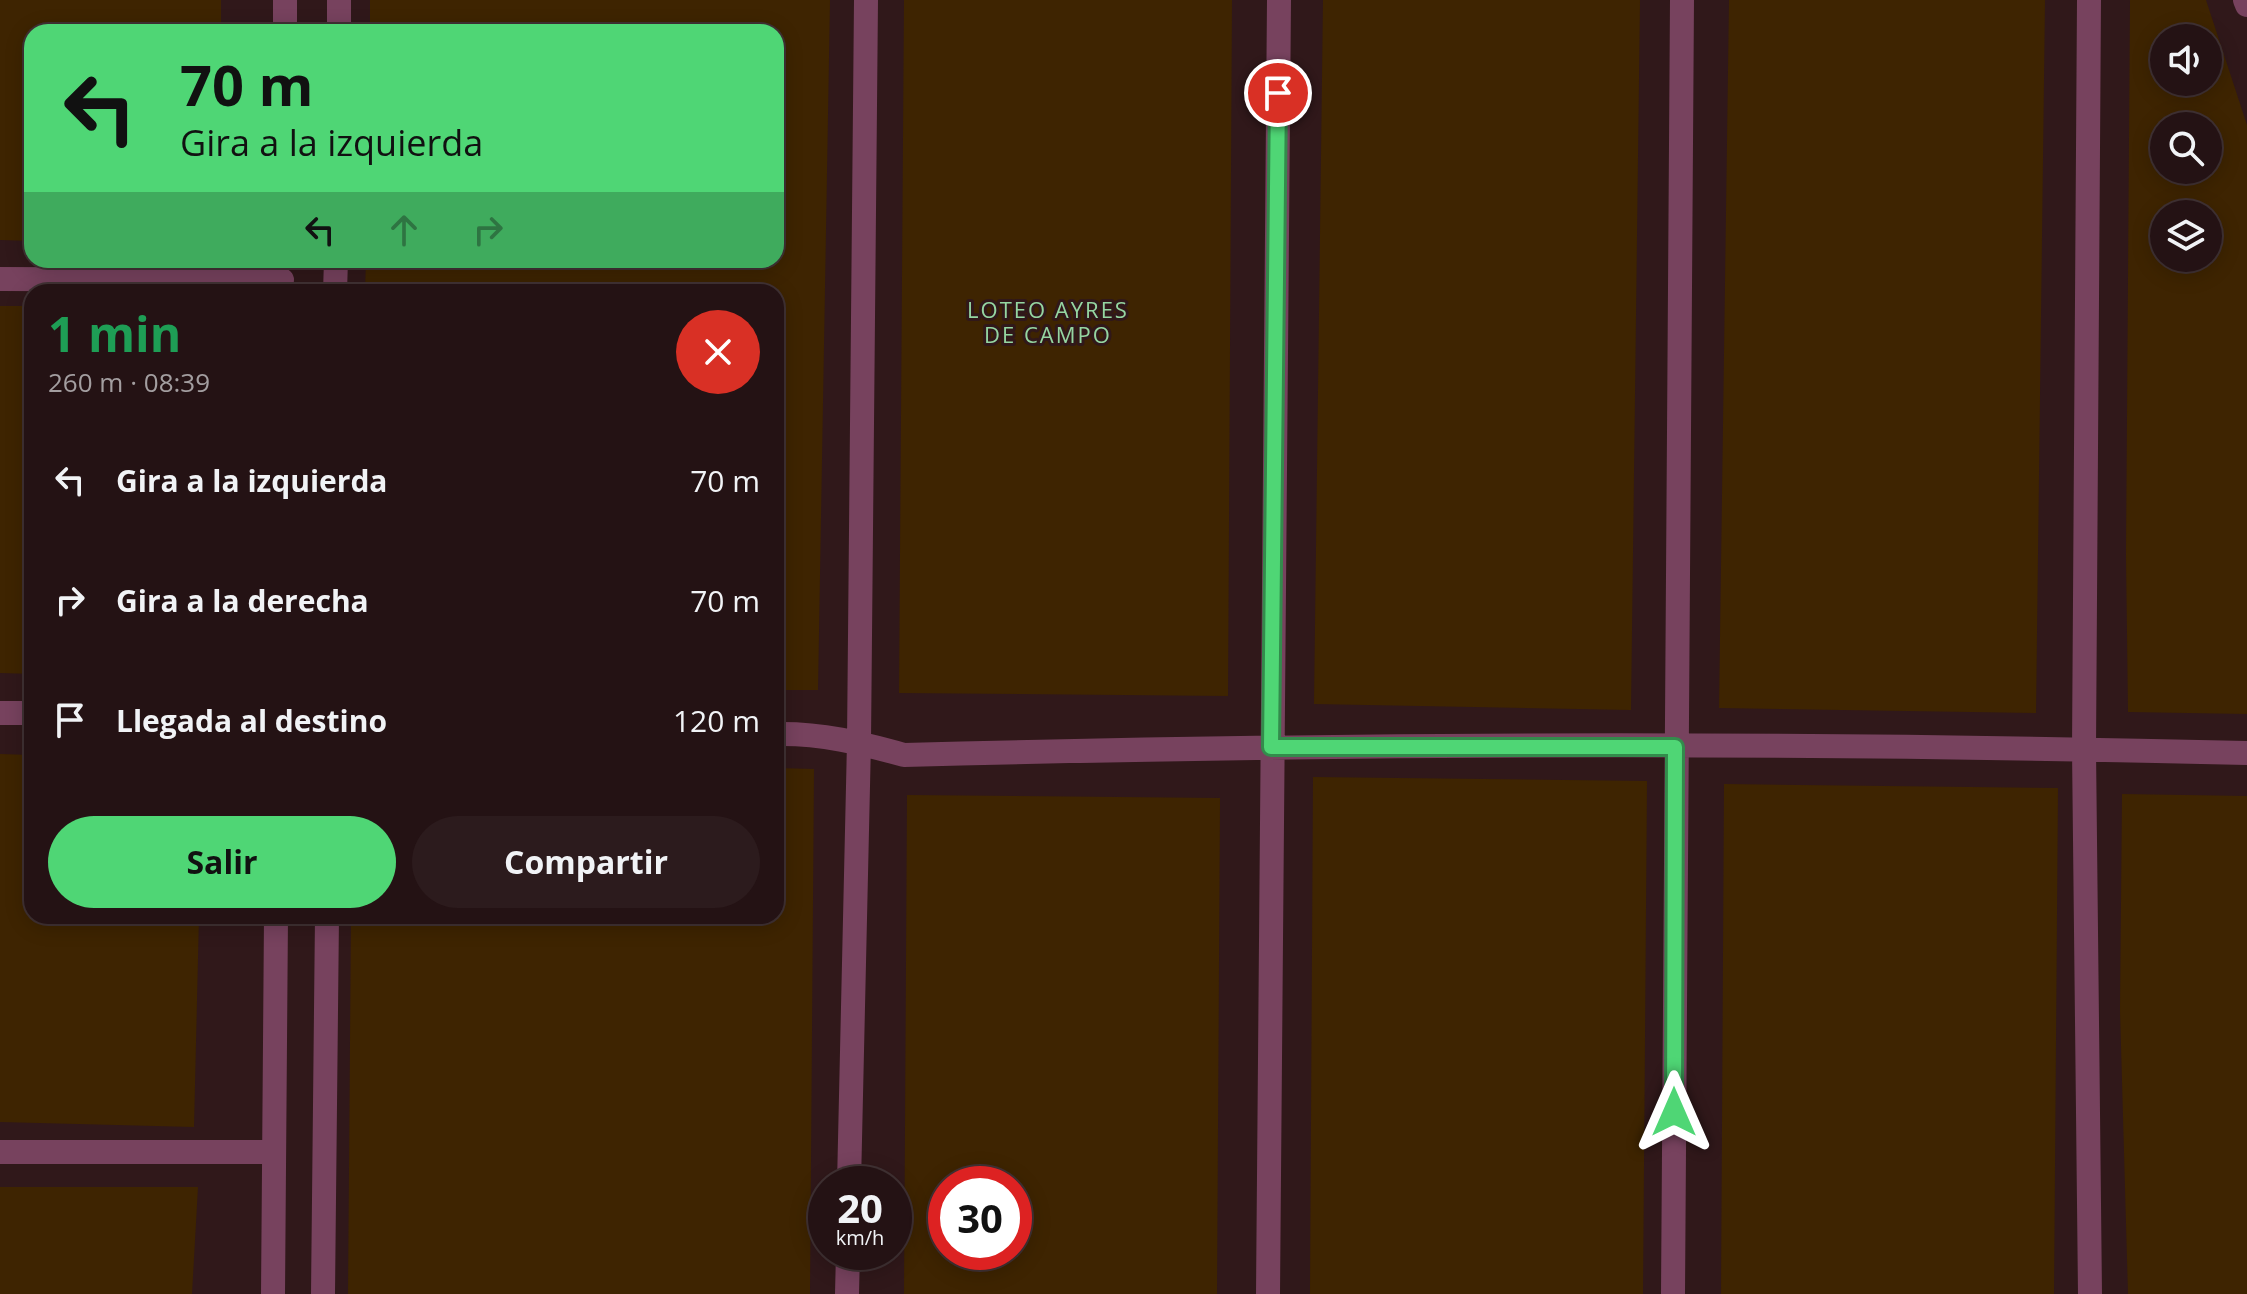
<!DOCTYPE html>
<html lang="es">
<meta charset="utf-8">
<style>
:root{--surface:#241214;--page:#2c1b1d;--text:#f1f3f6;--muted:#a39ea0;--line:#413234;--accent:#4fd675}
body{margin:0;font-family:"Open Sans",sans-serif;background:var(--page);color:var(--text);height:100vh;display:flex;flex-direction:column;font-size:30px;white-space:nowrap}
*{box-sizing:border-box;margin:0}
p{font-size:26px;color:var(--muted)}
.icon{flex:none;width:44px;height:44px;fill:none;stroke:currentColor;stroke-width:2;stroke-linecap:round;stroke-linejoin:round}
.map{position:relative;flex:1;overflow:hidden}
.side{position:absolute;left:24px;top:284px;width:760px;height:640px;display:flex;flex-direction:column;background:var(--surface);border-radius:24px;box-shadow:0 4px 20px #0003,0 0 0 2px var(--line)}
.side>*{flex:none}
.hud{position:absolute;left:24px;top:24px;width:760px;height:244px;border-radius:24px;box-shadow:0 4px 20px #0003,0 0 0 2px var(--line);background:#4fd675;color:#111;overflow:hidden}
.controls{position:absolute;left:2150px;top:24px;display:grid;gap:16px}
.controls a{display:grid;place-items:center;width:72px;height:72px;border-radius:50%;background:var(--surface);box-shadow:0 4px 20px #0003,0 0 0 2px var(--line);font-size:40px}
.speed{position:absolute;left:808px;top:1166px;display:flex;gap:16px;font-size:40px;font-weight:700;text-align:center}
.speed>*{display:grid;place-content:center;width:104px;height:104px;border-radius:50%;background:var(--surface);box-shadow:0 4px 20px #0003,0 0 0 2px var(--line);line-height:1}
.speed small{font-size:20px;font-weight:400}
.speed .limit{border:12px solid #d22;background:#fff;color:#111}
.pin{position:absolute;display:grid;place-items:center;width:68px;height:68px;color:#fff;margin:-34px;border:4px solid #fff;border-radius:50%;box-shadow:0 2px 8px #0007}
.me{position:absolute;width:88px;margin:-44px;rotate:0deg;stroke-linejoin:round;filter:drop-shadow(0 0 6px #0008)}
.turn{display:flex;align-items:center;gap:28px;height:168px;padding:0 24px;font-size:36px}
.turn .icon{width:104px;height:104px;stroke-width:2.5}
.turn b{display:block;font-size:56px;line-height:68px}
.lanes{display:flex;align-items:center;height:76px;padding:0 24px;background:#0003;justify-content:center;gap:40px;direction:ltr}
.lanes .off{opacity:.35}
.round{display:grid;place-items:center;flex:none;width:84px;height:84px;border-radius:42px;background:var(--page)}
.head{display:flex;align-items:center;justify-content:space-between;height:136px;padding:0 24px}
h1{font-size:48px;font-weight:700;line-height:60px;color:#1e9e55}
.action{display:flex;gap:16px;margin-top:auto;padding:16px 24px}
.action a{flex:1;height:92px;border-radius:48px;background:var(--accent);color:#111;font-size:32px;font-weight:700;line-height:92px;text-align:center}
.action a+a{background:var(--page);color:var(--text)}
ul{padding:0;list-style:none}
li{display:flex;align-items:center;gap:24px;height:120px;padding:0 24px}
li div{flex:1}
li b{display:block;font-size:30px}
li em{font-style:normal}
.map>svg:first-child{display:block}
.green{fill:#3e2401;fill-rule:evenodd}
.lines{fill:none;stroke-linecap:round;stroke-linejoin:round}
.minor{stroke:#77425e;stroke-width:24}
.route-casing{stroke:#338b4c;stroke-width:20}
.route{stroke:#4fd675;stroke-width:14}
.labels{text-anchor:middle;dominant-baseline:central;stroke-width:6;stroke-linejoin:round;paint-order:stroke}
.neighbourhood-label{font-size:22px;letter-spacing:2px;fill:#95d6a1;stroke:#30181a}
</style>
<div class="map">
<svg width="2247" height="1294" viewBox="0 0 2247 1294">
<rect width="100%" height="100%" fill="#30181a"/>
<path class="green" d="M0 0H221V32H32V241L0 240Z
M370 0H830L818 690H776V292H365L366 260H776V32H370Z
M904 0H1232L1228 696 899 693Z
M1323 0H1640L1631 710 1314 704Z
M1729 0H2045L2036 713 1719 708Z
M2130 0H2206L2247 125V714L2128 712 2126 555ZM2164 38H2208V82H2164ZM2164 126H2208V170H2164ZM2164 214H2208V258H2164Z
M0 306H32V674L0 673Z
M0 754 32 755V916H199L194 1127 0 1122Z
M776 768 814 769 810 1294H348L351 916H776Z
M1313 777 1647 781 1643 1294H1310Z
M1724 784 2058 788 2054 1294H1721Z
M2122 794 2247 796V1294H2128L2120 1010Z
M907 795 1220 798 1217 1294H904ZM946 1184H1014V1252H946Z
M0 1187H198L192 1294H0Z"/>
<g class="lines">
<path class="minor" d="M2089 0 2084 749 2090 1294
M2245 0 2247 5
M285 32V0
M339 32V0
M0 279 282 280
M335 292 336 260
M0 713H32
M776 734C821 733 861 743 904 755 1351 743 1800 742 2247 753
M0 1152H274
M849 1184 859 742 866 0
M273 1294 276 916
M323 1294 327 916
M847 1294 848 1252
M1268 1294 1279 0
M1673 1294 1682 0"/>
</g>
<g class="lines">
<g class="route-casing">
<path id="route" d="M1278 93 1271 747H1675L1674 1112"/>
</g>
<use href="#route" class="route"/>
</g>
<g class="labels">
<g class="neighbourhood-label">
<text x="1048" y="309">LOTEO AYRES<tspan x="1048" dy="25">DE CAMPO</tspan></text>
</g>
</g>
</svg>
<div class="controls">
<a><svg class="icon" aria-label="sound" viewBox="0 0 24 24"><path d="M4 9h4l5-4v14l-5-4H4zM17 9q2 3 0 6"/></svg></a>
<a><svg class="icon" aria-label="search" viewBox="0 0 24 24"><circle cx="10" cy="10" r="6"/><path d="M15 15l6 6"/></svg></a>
<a><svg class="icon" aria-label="layers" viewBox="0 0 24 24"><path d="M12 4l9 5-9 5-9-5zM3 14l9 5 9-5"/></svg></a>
</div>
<div class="speed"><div>20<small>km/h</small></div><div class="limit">30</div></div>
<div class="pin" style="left:1278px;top:93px;background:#d93025"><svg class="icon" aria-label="arrive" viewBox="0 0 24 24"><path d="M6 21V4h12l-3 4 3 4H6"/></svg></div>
<svg class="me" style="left:1674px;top:1112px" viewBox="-20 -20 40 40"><path d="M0-17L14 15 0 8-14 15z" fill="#4fd675" stroke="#fff" stroke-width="4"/></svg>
<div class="hud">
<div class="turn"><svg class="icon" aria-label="left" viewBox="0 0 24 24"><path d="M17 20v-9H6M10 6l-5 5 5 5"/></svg><div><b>70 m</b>Gira a la izquierda</div></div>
<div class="lanes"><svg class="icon" aria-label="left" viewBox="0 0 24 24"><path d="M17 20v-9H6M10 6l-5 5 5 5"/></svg><svg class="icon off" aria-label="ahead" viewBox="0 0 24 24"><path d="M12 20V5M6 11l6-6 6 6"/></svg><svg class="icon off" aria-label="right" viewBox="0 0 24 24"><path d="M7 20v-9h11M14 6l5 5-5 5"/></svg></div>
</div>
<section class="side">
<div class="head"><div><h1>1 min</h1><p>260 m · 08:39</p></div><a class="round" style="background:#d93025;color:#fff"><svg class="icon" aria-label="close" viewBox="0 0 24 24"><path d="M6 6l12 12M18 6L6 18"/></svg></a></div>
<ul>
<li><svg class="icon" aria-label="left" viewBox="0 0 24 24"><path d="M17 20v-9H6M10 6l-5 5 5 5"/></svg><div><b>Gira a la izquierda</b></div><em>70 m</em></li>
<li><svg class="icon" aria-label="right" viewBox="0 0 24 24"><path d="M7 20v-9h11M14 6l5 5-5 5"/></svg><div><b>Gira a la derecha</b></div><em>70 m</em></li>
<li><svg class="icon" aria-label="arrive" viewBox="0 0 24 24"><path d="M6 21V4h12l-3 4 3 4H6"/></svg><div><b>Llegada al destino</b></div><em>120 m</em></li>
</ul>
<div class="action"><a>Salir</a><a>Compartir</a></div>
</section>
</div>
